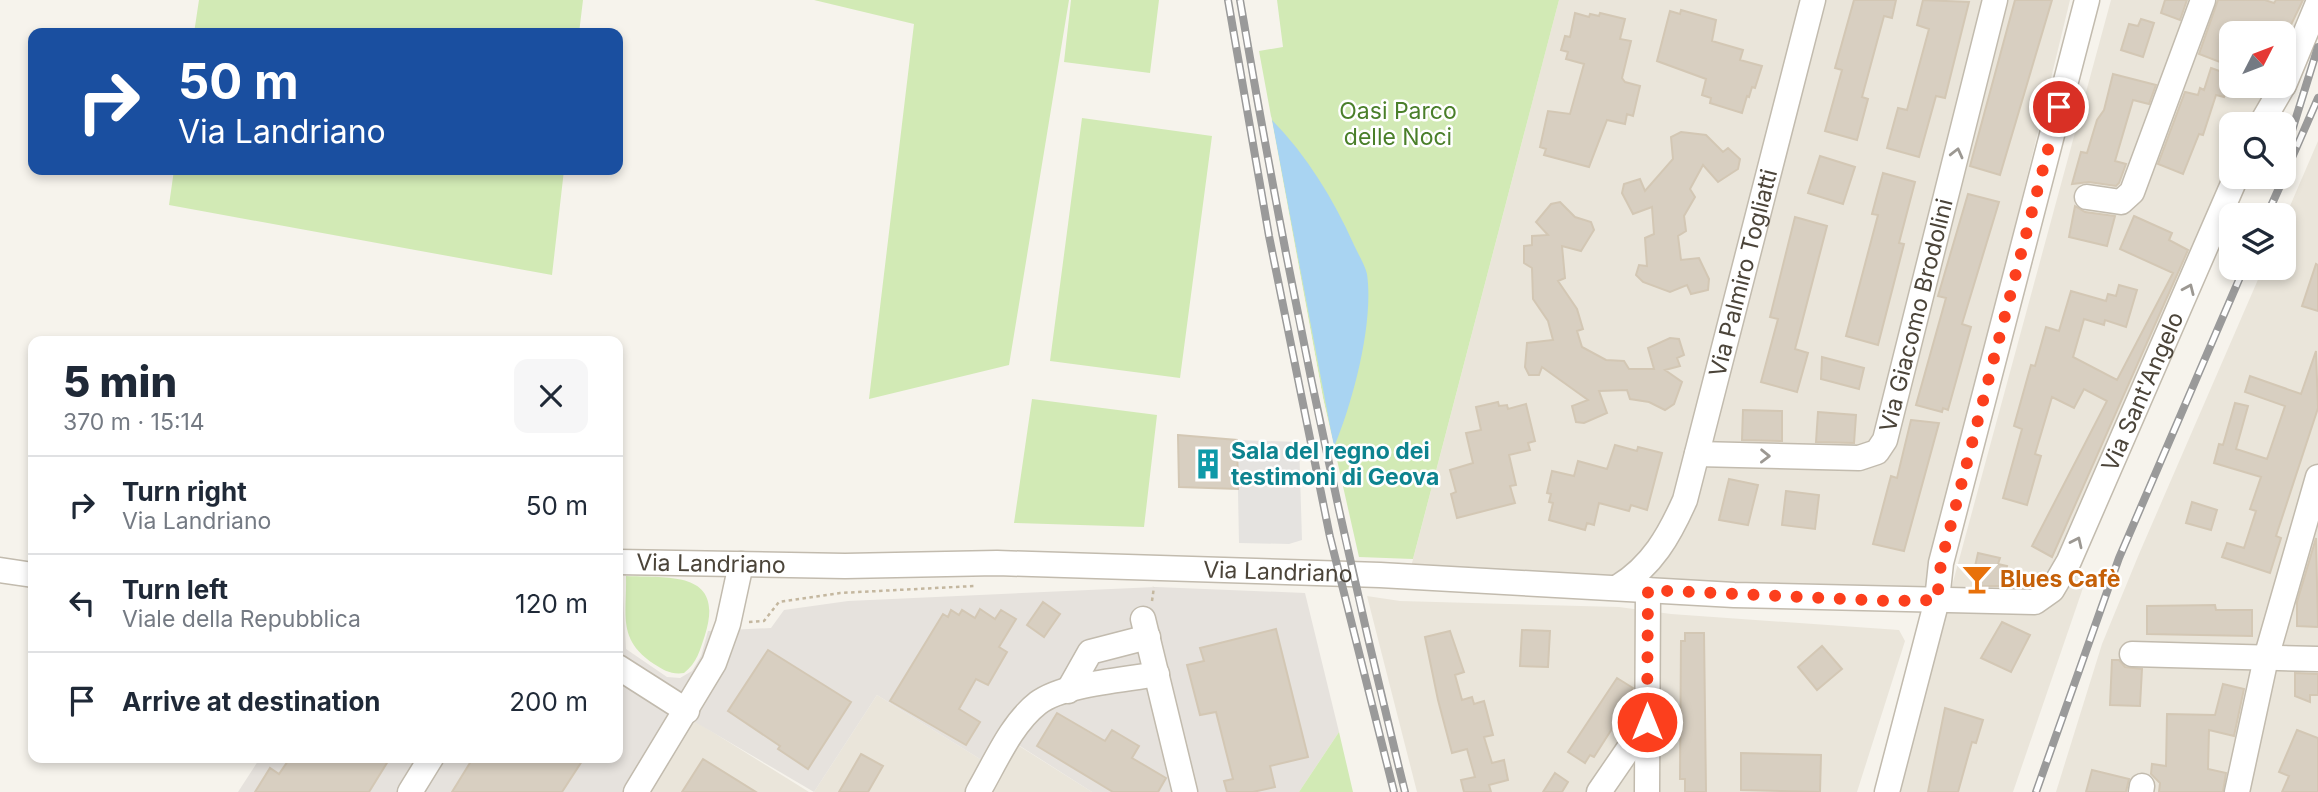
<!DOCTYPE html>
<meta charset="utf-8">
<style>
:root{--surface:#fff;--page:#f6f6f7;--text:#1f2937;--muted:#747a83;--line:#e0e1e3}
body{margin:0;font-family:Inter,sans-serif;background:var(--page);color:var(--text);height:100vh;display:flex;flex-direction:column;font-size:26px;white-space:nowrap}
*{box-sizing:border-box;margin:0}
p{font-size:23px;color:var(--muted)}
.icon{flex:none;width:38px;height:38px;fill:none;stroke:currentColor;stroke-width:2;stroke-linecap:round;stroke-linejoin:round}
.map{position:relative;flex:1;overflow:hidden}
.drawer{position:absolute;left:28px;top:336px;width:595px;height:427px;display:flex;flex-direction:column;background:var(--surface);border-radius:14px;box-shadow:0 4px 10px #0003}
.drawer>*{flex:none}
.guide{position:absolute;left:28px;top:28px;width:595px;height:147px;border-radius:14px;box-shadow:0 4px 10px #0003;background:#1a4fa0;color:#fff;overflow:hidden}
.needle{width:46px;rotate:48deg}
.buttons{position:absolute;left:2219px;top:21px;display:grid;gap:14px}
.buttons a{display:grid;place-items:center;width:77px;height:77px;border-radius:14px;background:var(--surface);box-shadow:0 4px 10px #0003;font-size:35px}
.pin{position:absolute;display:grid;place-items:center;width:60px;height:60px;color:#fff;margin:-30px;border:4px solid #fff;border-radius:50%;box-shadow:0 2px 7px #0007}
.me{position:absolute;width:77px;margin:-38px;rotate:0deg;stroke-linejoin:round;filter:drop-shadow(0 0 5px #0008)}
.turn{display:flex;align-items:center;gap:24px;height:147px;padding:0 35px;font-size:32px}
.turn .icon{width:91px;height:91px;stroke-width:2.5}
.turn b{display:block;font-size:49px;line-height:60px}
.round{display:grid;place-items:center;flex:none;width:74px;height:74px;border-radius:14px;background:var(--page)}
.head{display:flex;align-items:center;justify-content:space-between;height:119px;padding:0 35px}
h1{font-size:42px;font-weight:800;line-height:52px}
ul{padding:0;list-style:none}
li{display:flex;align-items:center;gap:21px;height:98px;padding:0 35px;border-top:2px solid var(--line)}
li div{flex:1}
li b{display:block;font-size:26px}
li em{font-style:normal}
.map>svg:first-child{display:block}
.residential{fill:#eae5da;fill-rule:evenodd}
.industrial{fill:#e6e2dd}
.green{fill:#d2eab5}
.parking{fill:#e5e3e0}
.water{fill:#a9d4f2}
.pier{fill:#f6f3ec}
.building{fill:#d8cfc1;stroke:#d3c7b4;stroke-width:2}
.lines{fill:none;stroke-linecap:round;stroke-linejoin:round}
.minor-casing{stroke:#c2bbae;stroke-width:27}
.path{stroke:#c4b79f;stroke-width:2.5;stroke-dasharray:3.5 3.5;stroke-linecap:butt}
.minor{stroke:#fff;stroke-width:24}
.rail-casing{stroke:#9a9a9a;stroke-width:8}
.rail{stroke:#fff;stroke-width:5;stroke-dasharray:16;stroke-linecap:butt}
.oneway{stroke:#9c9892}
.route{stroke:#fc3f1d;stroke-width:12;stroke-dasharray:0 21.6}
.labels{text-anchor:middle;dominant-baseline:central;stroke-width:5;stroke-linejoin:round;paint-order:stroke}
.park-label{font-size:23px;fill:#4a7f2a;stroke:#fff}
.street-label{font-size:23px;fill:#4b4439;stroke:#fff}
.culture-label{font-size:23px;font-weight:bold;fill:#0d838f;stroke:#fff;text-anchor:start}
.food-label{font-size:23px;font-weight:bold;fill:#c56008;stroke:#fff;text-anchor:start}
</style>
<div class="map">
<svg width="2318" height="792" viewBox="0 0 2318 792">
<rect width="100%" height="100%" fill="#f6f3ec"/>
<path class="residential" d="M1559 0H2070L1924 600 1411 567Z
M2111 0H2318V27L2280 117 2273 124H2231V177L2073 572 2086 579 2013 792H1896ZM2231 33H2284V86H2231Z
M2318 141V792H2056L2102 644 2139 554 2263 268H2284V220Z
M1367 596 1400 601 1619 607 1671 614 1899 630 1905 641 1857 792H1417Z
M877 695 988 764 1005 737 1092 792H814Z
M690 718 809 792H644Z"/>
<path class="industrial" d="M618 577H622L626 649 667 677 680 678 692 671 701 656 708 631 771 628 784 610 848 601 1156 587 1305 593 1339 732 1299 792H1092L1006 737 988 764 877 695 814 792 690 719 644 792H238L260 758H618Z"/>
<path class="green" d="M199 0H583L579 33H194Z
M814 0H1069L1009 365 869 399 914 24Z
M1071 0H1159L1150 73 1064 62Z
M1277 0H1559L1413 559 1359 557 1323 398 1259 51 1283 47Z
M1082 118 1212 136 1180 378 1050 361Z
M174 170H564L552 275 169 205Z
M1032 399 1157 415 1144 527 1014 523Z
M626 576C671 578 725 571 705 635 700 650 697 663 684 673 672 675 663 670 654 664 617 639 627 616 626 576Z
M1339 732 1353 792H1299Z"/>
<path class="parking" d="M1237 440 1299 442 1302 540 1289 544 1239 543Z"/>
<path class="water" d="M1272 120C1307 156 1333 198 1354 245 1358 254 1365 265 1367 274 1374 323 1353 402 1334 447Z"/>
<path class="pier" d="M1271 116 1323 398 1335 450 1331 448 1287 223 1268 120Z"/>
<path class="building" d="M1854 0H1896L1892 18 1884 16 1862 97 1868 99 1857 140 1825 131 1842 70 1835 68Z
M1923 0 1969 2 1945 98 1936 96 1919 157 1887 148 1898 108 1907 110 1929 29 1917 25Z
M2015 0H2052L2000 175 1970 166Z
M2165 0H2187L2180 20 2161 13Z
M2218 0H2265L2274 3 2276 0H2303L2287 33H2231V47L2225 64 2199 54Z
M1681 10 1716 20 1712 41 1743 50 1740 60 1762 66 1755 88 1752 87 1749 97 1747 96 1742 113 1710 103 1711 98 1702 95 1706 79 1657 61 1670 11 1680 14Z
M1575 13 1589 17 1590 14 1599 16 1600 13 1625 19 1620 39 1631 41 1622 78 1625 82 1640 86 1633 116 1627 114 1625 124 1607 120 1589 167 1544 155 1546 149 1540 147 1548 111 1570 114 1584 64 1566 59 1568 52 1561 50 1565 36 1570 37Z
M2141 19 2154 23 2143 57 2121 50 2129 24 2138 26Z
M2211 68 2231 75 2224 97 2216 95 2203 135 2199 134 2183 174 2158 164 2185 92 2198 95 2200 88 2204 90Z
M2113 74 2156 85 2149 104 2133 100 2115 161 2126 164 2119 183 2116 186 2089 182 2072 184 2081 152 2087 153 2097 120 2104 110Z
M1681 132 1706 135 1723 152 1728 148 1740 159 1738 169 1718 182 1703 165 1690 189 1695 197 1684 216 1686 231 1678 236 1681 260 1699 258 1709 279 1708 290 1691 294 1687 285 1670 292 1643 282 1636 275 1639 265 1647 266 1645 238 1654 234 1652 207 1633 214 1622 193 1624 184 1640 179 1645 191 1673 159 1671 137Z
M1820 156 1855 167 1843 204 1808 193Z
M1883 173 1915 182 1899 243 1904 244 1878 345 1846 336 1878 215 1872 214Z
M1968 194 1999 202 1962 324 1971 327 1948 410 1943 408 1942 412 1916 405 1946 298 1938 296Z
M1560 202 1575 217 1591 222 1594 230 1581 251 1562 246 1565 278 1558 281 1577 309 1583 329 1577 331 1582 347 1606 360 1624 361 1629 369H1654L1648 348 1670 338 1679 339 1684 355 1677 358 1680 366 1665 370 1682 382 1674 404 1665 410 1649 402 1630 399 1627 390 1599 391 1607 413 1584 423 1576 422 1572 406 1588 400 1542 367 1539 375H1529L1525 367 1527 343 1553 340 1548 321 1533 299 1532 268 1524 263V246L1532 245V236L1548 235 1536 222 1551 204Z
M2075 206 2085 212 2115 216 2107 246 2069 237Z
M2134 216 2172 233 2169 240 2188 250 2052 557 2032 546 2107 401 2084 389 2074 408 2052 397 2035 454 2041 456 2027 505 2003 498 2022 429 2014 426 2031 365 2035 366 2046 327 2059 331 2071 291 2106 301 2108 294 2116 296 2119 285 2137 290 2126 327 2105 320 2104 325 2084 319 2073 357 2117 380 2173 273 2120 249Z
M1795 217 1827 226 1795 349 1808 353 1797 392 1761 382 1778 319 1770 317Z
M2316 264 2318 265V311L2302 306Z
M2316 351 2318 408 2276 536 2281 538 2270 573 2222 557 2227 543 2244 548 2256 511 2250 509 2261 477 2214 463 2219 444 2223 445 2235 403 2248 406 2236 449 2267 459 2285 406 2245 392 2250 376 2301 394Z
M1822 357 1864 368 1859 389 1821 379Z
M1498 402 1499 406 1507 405 1508 409 1526 404 1535 441 1528 443 1530 450 1509 455 1516 485 1510 486 1515 503 1457 518 1451 494 1456 492 1450 470 1473 463 1466 433 1481 430 1476 407Z
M1743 410 1782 411V441L1742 440Z
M1818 412 1856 415 1854 443 1816 442Z
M1911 420 1939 423 1904 551 1873 544 1891 476 1897 478Z
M1178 435 1237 440 1238 489 1179 487Z
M1615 445 1637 451 1638 447 1662 453 1647 510 1631 505 1629 511 1599 503 1594 525 1587 523 1585 530 1549 520 1553 503 1549 502 1551 494 1547 493 1552 471 1574 476 1578 461 1607 469Z
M1729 479 1758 485 1748 525 1719 520Z
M1786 491 1819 495 1815 529 1782 525Z
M2192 502 2217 510 2211 530 2186 523Z
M2316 538 2318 627 2297 626V602Z
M1978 553 2000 558 1998 564 2007 566 2003 586H1977L1972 580Z
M1043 602 1060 614 1044 637 1027 625Z
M2215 605 2216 610H2252V636L2147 634V606Z
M980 609 995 619 1001 610 1016 619 999 647 1007 652 988 685 976 679 959 709 980 722 966 745 890 701 943 614 948 617 951 610 959 615 962 610 975 618Z
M2002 622 2030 635 2011 672 1981 658Z
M1276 629 1308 757 1270 766 1275 787 1253 792H1227L1224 781 1233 779 1216 712 1200 715 1187 665 1204 661 1200 648Z
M1522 630 1550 631 1548 667 1520 666Z
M1450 631 1464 672 1455 675 1462 700 1472 697 1474 704 1484 701 1493 735 1484 737 1492 763 1504 760 1508 780 1489 785 1491 792H1464L1461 780 1475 777 1467 749 1452 753 1438 700 1425 637Z
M1685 633H1704L1706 792H1685V779H1680L1681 641H1685Z
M1822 646 1842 669 1817 690 1798 667Z
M768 650 851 702 808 769 778 749 780 746 728 711Z
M2112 660H2119L2125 667 2142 669 2140 706 2110 705Z
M2295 673 2318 674V695H2310V702L2295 696Z
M1617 678 1633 688 1626 700 1629 702 1594 757 1590 755 1585 763 1568 752Z
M2223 684 2244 689 2234 736 2209 730 2208 769 2226 773 2223 792H2159L2160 783 2151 774 2152 764 2166 766 2167 714 2215 715Z
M1945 708 1983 720 1976 743 1972 742 1958 792H1928Z
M1057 713 1105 741 1112 730 1139 746 1132 758 1166 778 1158 792H1113L1037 746Z
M2297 730 2318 738V792H2282L2289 776 2279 772Z
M1741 753 1821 755 1820 792 1741 790Z
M861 754 883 766 868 792H839Z
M290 758H390L369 792H255L270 768 279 774Z
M473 758H584L562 792H452Z
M703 759 756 792H682Z
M2092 770 2129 779 2126 792H2086Z
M1555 773 1568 782 1562 792H1543Z"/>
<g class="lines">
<g class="minor-casing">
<g id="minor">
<path d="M2284 85 2318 3"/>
<path d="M2261 124 2283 86"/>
<path d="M2087 197 2121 202 2132 192 2203 0"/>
<path id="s1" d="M1697 454 1859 458 1877 452 1885 440 1995 0"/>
<path id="s2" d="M618 562 845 566 997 563 1380 575 1734 595 2035 602 2052 590 2069 561 2236 177"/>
<path d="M0 570 33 575"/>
<path id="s3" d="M1618 587C1652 566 1669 536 1685 500L1813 0"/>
<path d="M1143 619 1185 792"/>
<path d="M2132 654 2318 659"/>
<path d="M618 667 687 711"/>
<path d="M1068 691 1090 652 1148 637"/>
<path d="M410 792 431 758"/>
<path d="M636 792 714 663 728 624 741 564"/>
<path d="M978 792C995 763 1011 724 1038 703 1063 684 1125 680 1157 674"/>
<path d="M1599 792 1647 722"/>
<path d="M1647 792 1648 590"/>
<path d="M1887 792 1937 600 1941 563 2087 0"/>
<path d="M2141 792 2142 786"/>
<path d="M2237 792 2266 658 2318 477"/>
</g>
</g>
<path class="path" d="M1152 601 1154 587
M749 622 764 621 779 602 840 593 974 586"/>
<use href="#minor" class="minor"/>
<g class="rail-casing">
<path id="rail" d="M1228 0 1269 236 1330 537 1394 792
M1240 0C1285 266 1340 530 1405 792
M2290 137 2318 47
M2284 176 2318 98
M2267 215 2284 177
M2036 792 2119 558 2244 268"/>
</g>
<use href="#rail" class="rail"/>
</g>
<defs><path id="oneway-chevron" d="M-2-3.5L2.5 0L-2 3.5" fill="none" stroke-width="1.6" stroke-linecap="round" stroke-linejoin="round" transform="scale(1.75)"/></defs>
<g class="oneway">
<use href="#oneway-chevron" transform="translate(1957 153) rotate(-76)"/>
<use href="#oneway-chevron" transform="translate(2189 289) rotate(-66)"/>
<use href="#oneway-chevron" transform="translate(1765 456) rotate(1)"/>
<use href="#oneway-chevron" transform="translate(2077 542) rotate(-65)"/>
</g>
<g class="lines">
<path class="route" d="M1647 722 1648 590 1888 601 1937 600 1941 563 2059 107"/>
</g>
<defs>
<g id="building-bare" transform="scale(2.415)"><path d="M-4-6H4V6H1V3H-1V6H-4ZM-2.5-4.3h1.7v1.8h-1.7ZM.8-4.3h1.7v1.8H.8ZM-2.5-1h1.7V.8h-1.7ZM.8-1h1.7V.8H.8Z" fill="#0f9aa8" stroke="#fff" stroke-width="2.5" paint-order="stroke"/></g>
<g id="bar-bare" transform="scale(2.415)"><path d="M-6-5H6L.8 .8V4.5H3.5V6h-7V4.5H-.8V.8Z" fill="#e8710a" stroke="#fff" stroke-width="2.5" paint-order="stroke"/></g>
</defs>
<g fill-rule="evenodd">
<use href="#building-bare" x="1208" y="464"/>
<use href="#bar-bare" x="1977" y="579"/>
</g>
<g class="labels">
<g class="park-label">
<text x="1398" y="111">Oasi Parco<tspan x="1398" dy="26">delle Noci</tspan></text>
</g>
<g class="street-label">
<text stroke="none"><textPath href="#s3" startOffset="346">Via Palmiro Togliatti</textPath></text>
<text stroke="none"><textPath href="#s1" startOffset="324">Via Giacomo Brodolini</textPath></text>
<text stroke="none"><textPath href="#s2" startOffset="1657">Via Sant'Angelo</textPath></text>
<text stroke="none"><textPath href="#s2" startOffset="93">Via Landriano</textPath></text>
<text stroke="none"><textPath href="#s2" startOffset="660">Via Landriano</textPath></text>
</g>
<g class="culture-label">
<text x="1231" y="451">Sala del regno dei<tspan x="1231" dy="26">testimoni di Geova</tspan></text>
</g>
<g class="food-label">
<text x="2000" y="579">Blues Cafè</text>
</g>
</g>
</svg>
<div class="buttons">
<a><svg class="needle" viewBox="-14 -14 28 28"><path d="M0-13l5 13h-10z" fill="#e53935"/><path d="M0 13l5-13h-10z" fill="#747a83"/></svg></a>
<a><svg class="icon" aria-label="search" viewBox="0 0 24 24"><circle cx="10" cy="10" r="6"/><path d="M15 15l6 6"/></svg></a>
<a><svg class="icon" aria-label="layers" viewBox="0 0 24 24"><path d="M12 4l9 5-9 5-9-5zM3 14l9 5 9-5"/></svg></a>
</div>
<div class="pin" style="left:2059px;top:107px;background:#d93025"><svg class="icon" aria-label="arrive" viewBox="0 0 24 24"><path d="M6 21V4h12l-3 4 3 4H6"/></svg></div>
<svg class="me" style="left:1647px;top:722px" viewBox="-20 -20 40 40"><circle r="17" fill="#fc3f1d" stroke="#fff" stroke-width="3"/><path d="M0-11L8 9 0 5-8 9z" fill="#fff"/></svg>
<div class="guide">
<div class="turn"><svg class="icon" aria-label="right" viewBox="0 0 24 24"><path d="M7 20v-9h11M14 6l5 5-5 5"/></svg><div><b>50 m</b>Via Landriano</div></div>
</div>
<section class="drawer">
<div class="head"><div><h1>5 min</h1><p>370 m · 15:14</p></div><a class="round"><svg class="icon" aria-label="close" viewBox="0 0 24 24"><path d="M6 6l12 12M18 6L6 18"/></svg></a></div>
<ul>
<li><svg class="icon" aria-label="right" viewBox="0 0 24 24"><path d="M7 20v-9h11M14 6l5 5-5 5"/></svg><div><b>Turn right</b><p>Via Landriano</p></div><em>50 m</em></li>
<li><svg class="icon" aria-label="left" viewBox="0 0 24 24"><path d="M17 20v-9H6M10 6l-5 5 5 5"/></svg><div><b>Turn left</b><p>Viale della Repubblica</p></div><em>120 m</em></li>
<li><svg class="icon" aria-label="arrive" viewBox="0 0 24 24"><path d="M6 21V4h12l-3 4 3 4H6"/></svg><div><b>Arrive at destination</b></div><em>200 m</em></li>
</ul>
</section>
</div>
